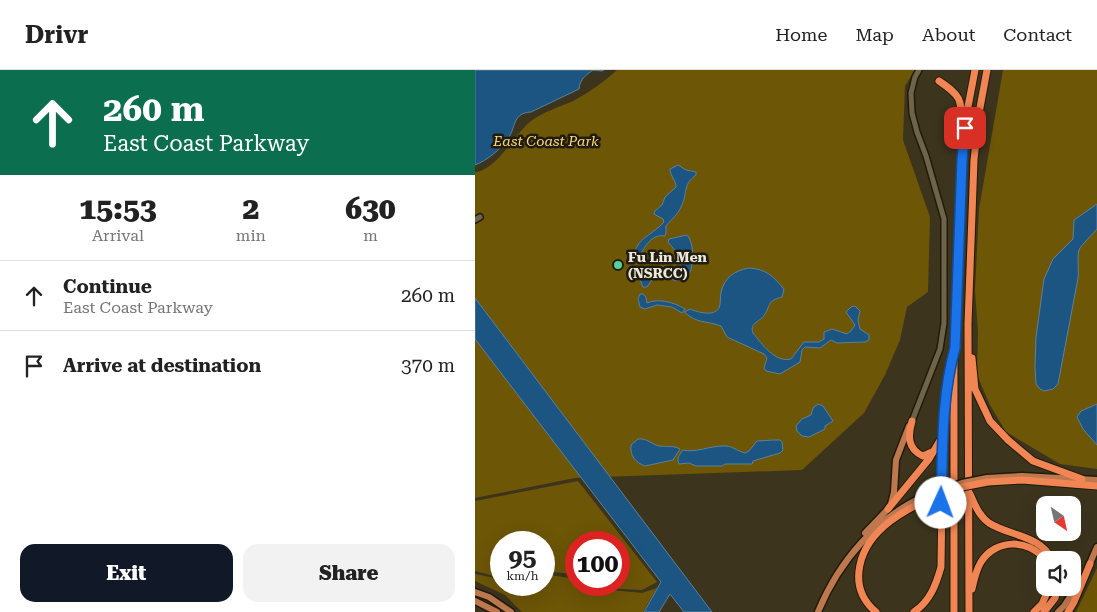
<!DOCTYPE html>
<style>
:root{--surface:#fff;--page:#f2f2f2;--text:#222;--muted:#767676;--line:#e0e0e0;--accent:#111827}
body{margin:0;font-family:"Roboto Serif",serif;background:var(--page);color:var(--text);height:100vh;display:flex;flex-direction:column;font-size:19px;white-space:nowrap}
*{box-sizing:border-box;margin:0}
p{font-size:16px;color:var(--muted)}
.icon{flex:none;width:28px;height:28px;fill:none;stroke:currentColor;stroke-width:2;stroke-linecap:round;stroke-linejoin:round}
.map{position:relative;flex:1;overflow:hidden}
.drawer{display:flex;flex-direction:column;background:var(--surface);width:475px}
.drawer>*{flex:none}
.guide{background:#0b6e4f;color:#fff;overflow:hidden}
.needle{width:32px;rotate:146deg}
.buttons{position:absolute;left:561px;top:426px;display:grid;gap:10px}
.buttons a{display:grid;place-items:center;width:45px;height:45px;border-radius:10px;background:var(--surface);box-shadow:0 5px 20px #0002;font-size:25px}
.speed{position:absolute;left:15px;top:461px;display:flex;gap:10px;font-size:25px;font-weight:700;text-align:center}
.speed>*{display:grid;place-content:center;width:65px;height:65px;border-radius:50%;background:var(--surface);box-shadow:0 5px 20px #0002;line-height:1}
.speed small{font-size:12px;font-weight:400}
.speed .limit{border:8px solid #d22;background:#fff;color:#111}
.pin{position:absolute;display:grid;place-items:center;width:42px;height:42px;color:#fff;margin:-21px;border-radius:10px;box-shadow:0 2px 8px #0006}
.me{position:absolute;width:55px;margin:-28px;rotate:2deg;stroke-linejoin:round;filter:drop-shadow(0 0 4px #0008)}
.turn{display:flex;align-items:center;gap:18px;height:105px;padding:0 20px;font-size:22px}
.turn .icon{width:65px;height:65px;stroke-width:2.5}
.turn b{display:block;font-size:35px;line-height:42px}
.eta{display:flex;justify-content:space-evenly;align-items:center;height:85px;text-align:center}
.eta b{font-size:30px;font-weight:800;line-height:35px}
.button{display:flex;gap:10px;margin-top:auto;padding:10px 20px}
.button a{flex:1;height:58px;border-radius:15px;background:var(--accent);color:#fff;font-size:20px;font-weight:800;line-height:58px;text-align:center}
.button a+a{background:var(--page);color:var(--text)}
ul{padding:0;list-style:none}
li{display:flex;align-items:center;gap:15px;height:70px;padding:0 20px;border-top:1px solid var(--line)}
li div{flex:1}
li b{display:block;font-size:19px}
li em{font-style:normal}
header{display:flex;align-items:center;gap:30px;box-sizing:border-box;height:70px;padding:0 25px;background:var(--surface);border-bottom:1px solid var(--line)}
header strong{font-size:24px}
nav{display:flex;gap:28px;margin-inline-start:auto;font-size:18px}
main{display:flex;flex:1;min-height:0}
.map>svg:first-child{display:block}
.green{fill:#6d5606}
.water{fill:#1c5581;stroke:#5b819c}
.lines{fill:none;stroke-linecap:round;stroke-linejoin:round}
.minor-casing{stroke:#231b05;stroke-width:8}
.major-casing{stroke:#231b05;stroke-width:9}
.highway-casing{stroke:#231b05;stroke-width:9}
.minor{stroke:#6d644b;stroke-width:5}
.major{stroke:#bd7850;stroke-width:6}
.highway{stroke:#f28554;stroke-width:7}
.major-bridge-casing{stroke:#231b05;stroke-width:9;stroke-linecap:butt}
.highway-bridge-casing{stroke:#231b05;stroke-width:9;stroke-linecap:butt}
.major-bridge{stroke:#bd7850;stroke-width:6}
.highway-bridge{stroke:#f28554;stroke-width:7}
.route-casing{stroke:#114b97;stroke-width:12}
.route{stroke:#1a73e8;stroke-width:9}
.poi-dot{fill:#52d397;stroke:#201c12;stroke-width:2}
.labels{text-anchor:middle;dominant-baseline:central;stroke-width:5;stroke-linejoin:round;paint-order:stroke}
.park-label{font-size:14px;font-style:italic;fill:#fdda79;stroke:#201c12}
.poi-label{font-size:14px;font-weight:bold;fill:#ede8da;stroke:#201c12;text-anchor:start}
</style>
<header>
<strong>Drivr</strong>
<nav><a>Home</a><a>Map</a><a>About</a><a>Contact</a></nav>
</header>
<main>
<section class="drawer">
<div class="guide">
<div class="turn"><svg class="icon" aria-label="ahead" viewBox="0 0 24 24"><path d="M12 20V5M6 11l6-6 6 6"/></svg><div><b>260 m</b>East Coast Parkway</div></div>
</div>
<div class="eta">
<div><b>15:53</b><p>Arrival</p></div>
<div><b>2</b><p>min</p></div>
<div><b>630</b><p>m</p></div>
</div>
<ul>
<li><svg class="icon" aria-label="ahead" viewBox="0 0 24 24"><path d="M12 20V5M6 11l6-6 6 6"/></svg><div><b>Continue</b><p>East Coast Parkway</p></div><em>260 m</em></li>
<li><svg class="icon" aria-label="arrive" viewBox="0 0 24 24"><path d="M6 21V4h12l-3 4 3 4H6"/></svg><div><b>Arrive at destination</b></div><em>370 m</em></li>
</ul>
<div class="button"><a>Exit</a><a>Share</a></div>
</section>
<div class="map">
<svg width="622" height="542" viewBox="0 0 622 542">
<rect width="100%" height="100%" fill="#3c341d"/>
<path class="green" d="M142 0H440L430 16 428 70 455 147 453 222 432 237 425 270 410 305 389 343 327 400 100 408 0 428V102C21 101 41 62 56 51 68 42 84 37 98 31 113 23 129 12 142 0Z
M528 0H622V399L585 394 531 362 515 335 502 305 503 262 500 221 504 139Z
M103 411 182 512 167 520 127 518 122 515H144V472H101V506L97 504 69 501V472H26V505L19 506 0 501V431Z
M622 498V542H601Z
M0 504 20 508 26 507V515H69V504L101 509V515H117L127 519 167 523 182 518 168 542H47L30 525 0 511Z"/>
<path class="water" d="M0 0H129L127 1 118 0C111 5 105 9 104 19L56 42C38 43 41 56 34 67 26 79 13 90 0 95Z
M203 95 211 100 221 102V105C207 115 213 124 206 137 203 144 196 150 191 156V163L190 166C175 163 167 181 162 192H159C158 168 176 167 189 152L188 149 179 144 180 141 187 135 190 127 201 117C201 110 195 106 195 99Z
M622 134V159C618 164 606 175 604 180 602 184 604 201 603 208L583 314 578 319 569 321 565 319 561 314 560 297 561 267 569 209 578 189 598 169 599 150Z
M212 165C220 174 219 198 212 209H206L200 211 193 206 194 203 206 196C206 185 200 181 193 172L194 169Z
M163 196C171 198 187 198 193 202L183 201 172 217H168L161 200Z
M274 198C291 199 298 206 309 219L307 227C292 231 296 234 290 244 286 252 274 252 278 263 287 274 300 293 316 289L329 272H344L349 269V262L357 259 372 264 376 261 380 255 371 242 376 237 380 236 385 241 383 250 385 259 394 265V270L390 272 362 273 356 270 345 278 330 277 327 280 325 292 305 304 291 301 289 298 292 288 289 284 252 267 246 256C229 250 223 254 209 242L215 239C222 242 239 247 244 238 246 233 245 227 246 222 250 207 259 201 274 198Z
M165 224H168L171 227 172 233C183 228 199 232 210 239L207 243 197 237 182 235 170 239 165 237 163 229Z
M0 228 237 542H209L195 524 184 542H169L186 512 0 269Z
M343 334 348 336 358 351 350 356V359L334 367 327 366 322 361 321 356 327 349 336 345 338 338Z
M622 334V375L608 359 602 347 606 341Z
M163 369C172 368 176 374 184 376 191 377 198 375 205 379L198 390 170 396C160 392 155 386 156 375Z
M298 370H305L307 372 308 380 305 383 278 391 277 394H250L247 396H221L214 393 204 394C201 388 205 384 208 380 221 383 234 376 248 376 256 375 262 381 270 383L274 381 282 371Z"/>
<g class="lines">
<g class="minor-casing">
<path id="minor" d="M0 150 5 147
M437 351 465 279 469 253V149L451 86 442 62 437 43 436 23 440 7 444 0"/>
</g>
<g class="major-casing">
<path id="major" d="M512 408 547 406 622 410
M390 463 413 439 416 434 419 422 421 390 434 356
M613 498 622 477
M0 522 14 527 36 542
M0 531 22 542
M343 542C364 491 402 446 454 424
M583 542 589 536 605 511"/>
</g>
<g class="highway-casing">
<path id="highway" d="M464 11C486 26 486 28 487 55
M497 288 500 319 515 351 533 370 558 391 607 409
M437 351C433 365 432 379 448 386L457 382
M513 412 547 410 622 416
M495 424C500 435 504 446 514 453 534 466 566 465 577 490
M413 439 454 389 467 367
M497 519C499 510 501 500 506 492 520 469 554 468 570 490
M401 542C388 531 382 518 384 501 388 464 423 443 454 429
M439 542C455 531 461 515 466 497L468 355 476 292
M479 542V278L487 90 492 42 500 0
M494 542 493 254 499 90 504 43 512 0
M559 542 567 534 574 518
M569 542 580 528 583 518
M593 542 599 532 615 494"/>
</g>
<use href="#minor" class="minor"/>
<use href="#major" class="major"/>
<use href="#highway" class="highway"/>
<g class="major-bridge-casing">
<path id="major-bridge" d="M454 424 487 413 512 408"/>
</g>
<g class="highway-bridge-casing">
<path id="highway-bridge" d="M454 429 487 417 513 412"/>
</g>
<use href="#major-bridge" class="major-bridge"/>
<use href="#highway-bridge" class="highway-bridge"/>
</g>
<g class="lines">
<g class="route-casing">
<path id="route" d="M466 433C468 381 466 328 480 278L487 90 490 58"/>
</g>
<use href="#route" class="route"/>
</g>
<circle class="poi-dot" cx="143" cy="195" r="5"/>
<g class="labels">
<g class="park-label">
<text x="71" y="71">East Coast Park</text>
</g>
<g class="poi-label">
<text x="153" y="187">Fu Lin Men<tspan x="153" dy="16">(NSRCC)</tspan></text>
</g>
</g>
</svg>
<div class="buttons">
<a><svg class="needle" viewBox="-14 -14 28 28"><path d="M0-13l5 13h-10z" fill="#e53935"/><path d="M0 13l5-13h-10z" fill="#767676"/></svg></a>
<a><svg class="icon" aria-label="sound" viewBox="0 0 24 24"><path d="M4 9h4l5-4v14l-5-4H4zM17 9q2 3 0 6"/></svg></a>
</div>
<div class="speed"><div>95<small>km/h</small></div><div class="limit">100</div></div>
<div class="pin" style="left:490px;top:58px;background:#d93025"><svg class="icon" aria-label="arrive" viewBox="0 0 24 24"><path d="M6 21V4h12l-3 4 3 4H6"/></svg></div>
<svg class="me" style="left:466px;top:433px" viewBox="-20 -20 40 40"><circle r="19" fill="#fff"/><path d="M0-13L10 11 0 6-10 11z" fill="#1a73e8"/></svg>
</div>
</main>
